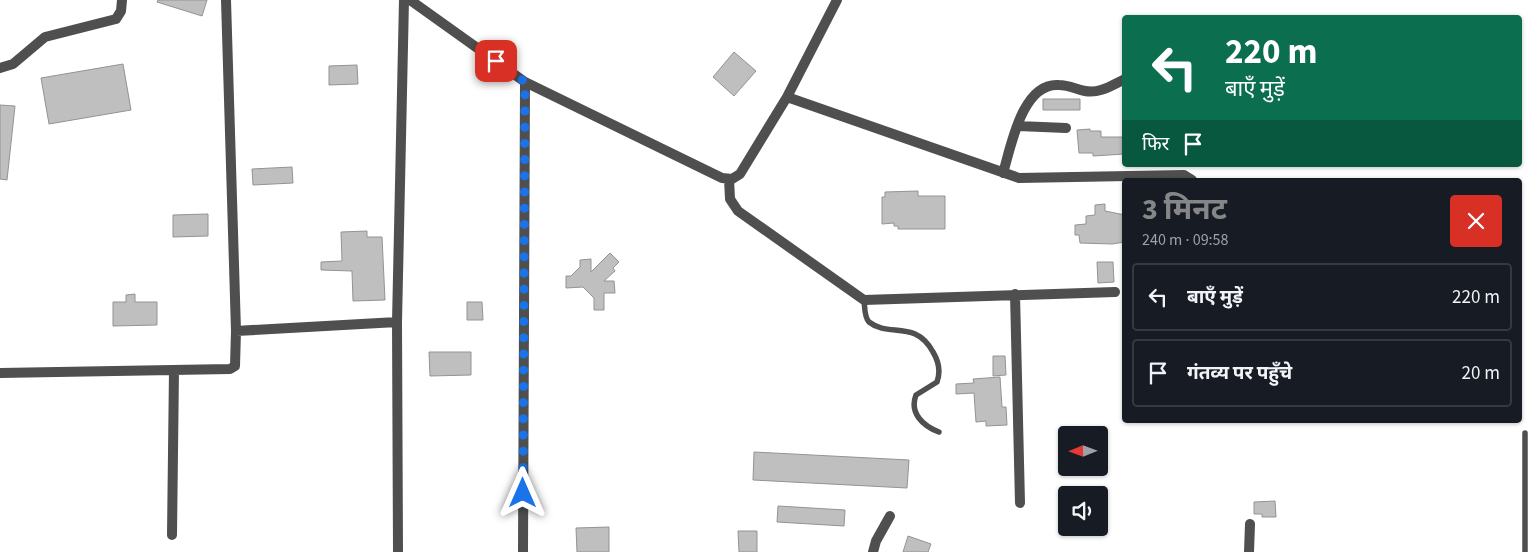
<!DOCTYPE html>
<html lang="hi">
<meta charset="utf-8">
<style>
:root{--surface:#171b24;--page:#242831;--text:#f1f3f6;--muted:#9ea1a6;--line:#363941;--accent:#858687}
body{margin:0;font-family:"Source Sans 3","Noto Sans Devanagari",sans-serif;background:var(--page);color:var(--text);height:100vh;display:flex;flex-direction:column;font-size:19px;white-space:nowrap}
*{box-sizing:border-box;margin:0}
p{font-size:16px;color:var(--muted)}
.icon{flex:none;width:28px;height:28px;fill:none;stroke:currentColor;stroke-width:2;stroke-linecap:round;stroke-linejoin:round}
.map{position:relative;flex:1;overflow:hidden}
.sheet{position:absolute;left:1122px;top:178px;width:400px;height:245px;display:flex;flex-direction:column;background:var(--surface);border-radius:5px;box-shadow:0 1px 4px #0004}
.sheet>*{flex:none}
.banner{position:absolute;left:1122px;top:15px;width:400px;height:152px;border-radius:5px;box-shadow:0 1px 4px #0004;background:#0b6e4f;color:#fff;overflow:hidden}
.needle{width:32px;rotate:269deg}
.controls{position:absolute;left:1058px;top:426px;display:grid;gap:10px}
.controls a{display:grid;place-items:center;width:50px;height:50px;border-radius:5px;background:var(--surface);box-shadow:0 1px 4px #0004;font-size:25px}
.pin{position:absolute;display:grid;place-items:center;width:42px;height:42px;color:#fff;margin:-21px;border-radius:10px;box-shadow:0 2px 8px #0006}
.me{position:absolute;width:55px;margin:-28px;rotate:0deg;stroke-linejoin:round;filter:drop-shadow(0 0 4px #0008)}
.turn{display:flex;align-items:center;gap:18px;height:105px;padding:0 20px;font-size:22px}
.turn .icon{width:65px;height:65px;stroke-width:2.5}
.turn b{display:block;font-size:35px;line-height:42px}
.then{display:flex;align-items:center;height:48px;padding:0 20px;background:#0003;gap:10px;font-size:19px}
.round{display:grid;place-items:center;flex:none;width:52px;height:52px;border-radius:5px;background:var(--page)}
.overview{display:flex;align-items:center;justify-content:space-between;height:85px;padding:0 20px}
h1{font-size:30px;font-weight:700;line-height:38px;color:var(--accent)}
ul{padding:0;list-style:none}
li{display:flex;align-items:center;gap:15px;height:68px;margin:0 10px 8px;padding:0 10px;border:2px solid var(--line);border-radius:5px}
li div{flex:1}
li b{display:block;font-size:19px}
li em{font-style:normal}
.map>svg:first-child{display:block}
.building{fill:#bfbfbf;stroke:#939393}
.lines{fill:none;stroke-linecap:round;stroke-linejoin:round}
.lane{stroke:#4f4f4f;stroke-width:5.5}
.street{stroke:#4f4f4f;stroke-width:10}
.route{stroke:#1a73e8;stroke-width:9;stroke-dasharray:0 16.2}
</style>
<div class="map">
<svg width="1538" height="552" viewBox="0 0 1538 552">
<rect width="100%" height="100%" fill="#fff"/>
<path class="building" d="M158 0H207L202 16 157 2Z
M734 52 756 71 734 96 713 77Z
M123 64 131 110 49 124 41 78Z
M357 65 358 84 329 85V66Z
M1043 99H1080V110H1043Z
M0 105 15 106 7 180 0 179Z
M1090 129V131H1101V137H1125V154L1093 156V153H1079L1077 130Z
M292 167 293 183 253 185 252 169Z
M918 191V196H945V229H898V226H894V223L882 224V197H885V192Z
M1105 204V211L1125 215V242L1112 244 1080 243 1079 235H1075V225L1086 224V216L1095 215V205Z
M208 214V236L173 237V215Z
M367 231V237H382L385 300 353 301 352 271 321 270V262L342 261 341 232Z
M610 253 619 262 613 268 615 271 604 281H614L615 293H604V310H594V298L583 287 566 288V276H571L580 267V260L591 259V272Z
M1097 262H1113L1114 282 1098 283Z
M135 294V302H157V325L113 326V302H126V295Z
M467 302H482L483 320H467Z
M429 352H471V375L430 376Z
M993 356H1005L1006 375 993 376Z
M1000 377 1002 407H1006L1007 425 986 426V421L976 422 974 393 956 394V384L974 383 973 379Z
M754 452 909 460 907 488 753 480Z
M1275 501 1276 517H1262V514H1254V502Z
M778 506 845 510 844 526 777 522Z
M609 527V552H577L576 528Z
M738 531H757V552H739Z
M908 536 931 544 928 552H903Z"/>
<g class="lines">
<path class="lane" d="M864 300C865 307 864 317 869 322 889 338 915 319 933 352 939 362 941 371 937 382L916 395C909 413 923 426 939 432
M1525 433V552"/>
<path class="street" d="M410 0 525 82 722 178 732 179 740 174 787 97 837 0
M0 68 13 64 45 37 116 19 121 11 122 0
M787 97 1019 178 1184 175 1192 180
M1018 126 1066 128
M1003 173C1011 147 1022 82 1059 85 1068 85 1076 89 1085 91 1100 94 1112 85 1125 79
M729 179 730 199 738 211 864 300 1115 292
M1015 294 1020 503
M236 331 397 322
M0 373 230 369 235 366 236 331 226 0
M172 535 174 370
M398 552 397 322 404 0
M523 552 525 82
M873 552 876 541 890 516
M1249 552 1250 524"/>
</g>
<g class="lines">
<path class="route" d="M496 61 525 82 523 493"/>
</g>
</svg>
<div class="controls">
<a><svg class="needle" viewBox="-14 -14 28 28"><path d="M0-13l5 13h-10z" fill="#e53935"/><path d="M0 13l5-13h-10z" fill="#9ea1a6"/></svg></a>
<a><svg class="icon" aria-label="sound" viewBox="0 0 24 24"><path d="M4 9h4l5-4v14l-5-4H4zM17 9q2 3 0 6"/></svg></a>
</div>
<div class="pin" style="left:496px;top:61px;background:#d93025"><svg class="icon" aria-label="arrive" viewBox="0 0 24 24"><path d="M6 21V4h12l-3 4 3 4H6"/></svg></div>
<svg class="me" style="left:523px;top:493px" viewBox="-20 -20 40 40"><path d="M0-17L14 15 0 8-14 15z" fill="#1a73e8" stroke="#fff" stroke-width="4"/></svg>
<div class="banner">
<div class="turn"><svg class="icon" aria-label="left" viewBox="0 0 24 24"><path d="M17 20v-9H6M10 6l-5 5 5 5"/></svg><div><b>220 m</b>बाएँ मुड़ें</div></div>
<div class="then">फिर<svg class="icon" aria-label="arrive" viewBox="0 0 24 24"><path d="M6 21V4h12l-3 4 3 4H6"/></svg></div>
</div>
<section class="sheet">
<div class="overview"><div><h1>3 मिनट</h1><p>240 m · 09:58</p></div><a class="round" style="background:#d93025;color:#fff"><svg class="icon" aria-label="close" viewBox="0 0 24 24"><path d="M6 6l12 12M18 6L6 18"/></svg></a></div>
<ul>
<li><svg class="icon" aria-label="left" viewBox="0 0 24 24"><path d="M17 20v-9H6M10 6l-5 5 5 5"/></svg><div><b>बाएँ मुड़ें</b></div><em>220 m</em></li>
<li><svg class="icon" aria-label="arrive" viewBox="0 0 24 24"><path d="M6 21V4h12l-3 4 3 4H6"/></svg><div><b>गंतव्य पर पहुँचे</b></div><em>20 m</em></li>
</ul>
</section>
</div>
